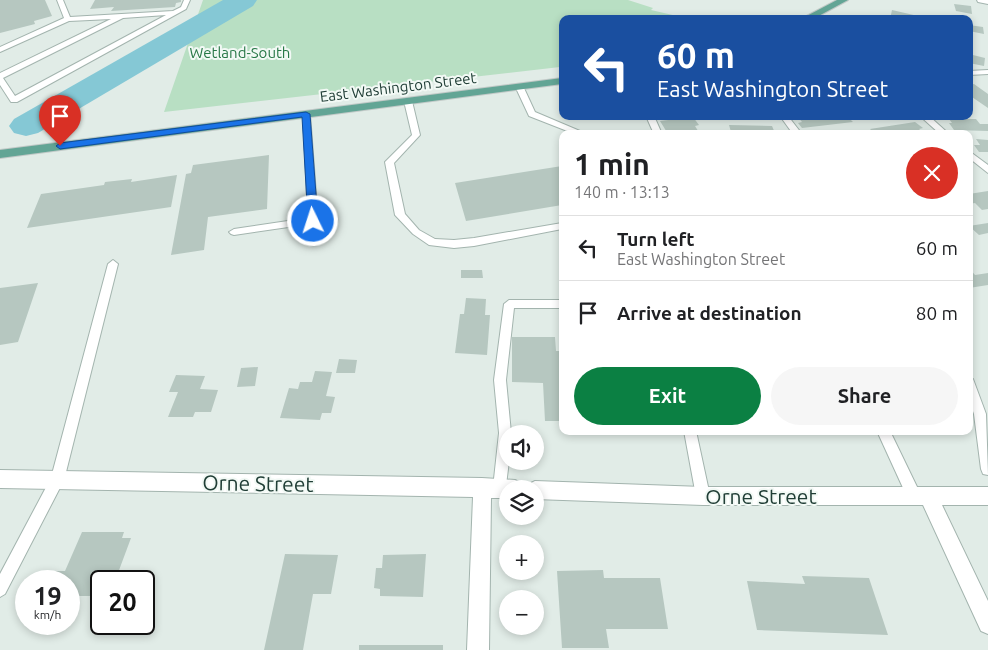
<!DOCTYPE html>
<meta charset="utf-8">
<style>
:root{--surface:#fff;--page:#f6f6f6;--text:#202124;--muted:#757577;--line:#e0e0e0;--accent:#0b8043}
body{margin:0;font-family:Ubuntu,sans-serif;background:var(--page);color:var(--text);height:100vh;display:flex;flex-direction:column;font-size:19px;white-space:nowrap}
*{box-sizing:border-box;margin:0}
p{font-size:16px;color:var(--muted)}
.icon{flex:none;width:28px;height:28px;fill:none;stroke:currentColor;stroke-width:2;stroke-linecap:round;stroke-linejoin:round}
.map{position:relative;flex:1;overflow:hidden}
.sheet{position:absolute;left:559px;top:130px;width:414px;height:305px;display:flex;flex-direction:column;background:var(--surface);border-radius:10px;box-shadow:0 2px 8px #0003}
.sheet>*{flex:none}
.banner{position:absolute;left:559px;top:15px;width:414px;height:105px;border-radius:10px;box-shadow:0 2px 8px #0003;background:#1a4fa0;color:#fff;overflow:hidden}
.buttons{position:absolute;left:499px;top:425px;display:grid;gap:10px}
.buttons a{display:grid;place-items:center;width:45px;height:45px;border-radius:50%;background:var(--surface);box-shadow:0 2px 8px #0003;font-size:25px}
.speed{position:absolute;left:15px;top:570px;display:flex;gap:10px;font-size:25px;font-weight:700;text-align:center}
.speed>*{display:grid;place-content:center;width:65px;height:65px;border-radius:50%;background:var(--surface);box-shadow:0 2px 8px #0003;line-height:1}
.speed small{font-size:12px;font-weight:400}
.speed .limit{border:2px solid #111;border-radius:8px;background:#fff;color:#111}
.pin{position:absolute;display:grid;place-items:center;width:42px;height:42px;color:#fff;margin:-51px -21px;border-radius:50% 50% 50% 0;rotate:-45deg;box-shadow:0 0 5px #0007}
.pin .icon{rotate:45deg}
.me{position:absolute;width:55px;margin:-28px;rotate:356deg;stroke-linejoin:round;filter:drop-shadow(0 0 4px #0008)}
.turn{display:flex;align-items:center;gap:18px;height:105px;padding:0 15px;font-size:22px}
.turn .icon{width:65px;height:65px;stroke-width:2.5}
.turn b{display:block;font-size:35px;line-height:42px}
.round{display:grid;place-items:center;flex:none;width:52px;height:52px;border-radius:26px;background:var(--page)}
.overview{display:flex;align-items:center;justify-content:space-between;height:85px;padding:0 15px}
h1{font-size:30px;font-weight:700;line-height:38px}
.button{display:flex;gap:10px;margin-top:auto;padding:10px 15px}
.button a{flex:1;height:58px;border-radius:30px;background:var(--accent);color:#fff;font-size:20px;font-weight:700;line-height:58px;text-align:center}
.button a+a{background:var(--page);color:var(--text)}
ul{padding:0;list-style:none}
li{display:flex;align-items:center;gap:15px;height:65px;padding:0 15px;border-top:1px solid var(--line)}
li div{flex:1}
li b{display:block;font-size:19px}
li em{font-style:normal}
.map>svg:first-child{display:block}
.green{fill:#b8dfc3}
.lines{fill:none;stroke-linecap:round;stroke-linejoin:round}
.river{fill:#85c8d5;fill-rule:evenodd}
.building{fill:#b6c7c0}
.service-casing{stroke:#a3b4ae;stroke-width:2}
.minor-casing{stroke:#a3b4ae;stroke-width:2}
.primary-casing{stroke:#c1c9c7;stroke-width:2}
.service{fill:#fff;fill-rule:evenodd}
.minor{fill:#fff;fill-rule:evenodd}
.primary{fill:#62a595;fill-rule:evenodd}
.route{fill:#1a73e8;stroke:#114b97}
.labels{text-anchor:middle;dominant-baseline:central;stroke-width:4;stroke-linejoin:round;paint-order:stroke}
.far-park-label{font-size:15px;fill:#287847;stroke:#f2f9f5}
.far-street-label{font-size:15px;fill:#203e36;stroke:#f2f9f5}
.near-street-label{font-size:21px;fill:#203e36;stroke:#f2f9f5}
</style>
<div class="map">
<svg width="988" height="650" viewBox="0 0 988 650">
<rect width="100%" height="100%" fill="#e1ece7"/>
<path class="green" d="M203 0H628L653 8 651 10 690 19H562V67H560L164 112Z"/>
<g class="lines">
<path class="river" d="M223 0H257L253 6 38 133 26 136 14 133 9 126 14 119Z"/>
</g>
<path class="building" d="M0 0H45L52 16 34 21 35 24 0 33Z
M95 0H181V2L176 3 175 7 111 11 114 7 90 9Z
M954 4 971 6 972 14 956 11Z
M892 10 918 16 917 19H890Z
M969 25 983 27 984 34 969 31Z
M969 54 985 58 984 66 969 63Z
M974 84 988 94V108L969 95V85Z
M734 116H758L760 120 735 119Z
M797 116H847L853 122 802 128 798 123 802 122Z
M693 117 699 125 695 126 700 134H668L660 121Z
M949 119H976L980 124H988V131L954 130 949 123H952Z
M915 122 923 128 919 129 925 134H875L870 129Z
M729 125 772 126 775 133 731 132Z
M976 139 988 140V152H979L974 145H980Z
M269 155 267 209 208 217 204 250 171 255 186 174 191 173 193 165Z
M562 166V205L466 221 455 183Z
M177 175 171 207 27 228 41 194 104 185 105 182 132 179 131 182Z
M988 191V209L982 210 975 203 969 204V194Z
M988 223V233L979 235 969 226Z
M969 268 975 275 988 273V285L969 288Z
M461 270H482L483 278H461Z
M38 283 18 342 0 345V288Z
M466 298 486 299 485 315H490L487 355 455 353 460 314H464Z
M512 337H555L556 351H562V421H545L543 383 512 382Z
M339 359 357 360 355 373H336Z
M258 367 255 386 237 387 241 368Z
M315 371 332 372 326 396 335 397 331 413H322L320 420 280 418 289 388 298 389 300 382H312Z
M176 375 205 376 200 389 218 390 211 412H195L193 417H168L178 392H169Z
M82 532H124L122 538H131L115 581H101V596H69V581H48L53 571H65Z
M285 554 338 555 331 594H313L303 650H264Z
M426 554 423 597 380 596V589L374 588 376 568H382L383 555Z
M603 570 604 578H660L668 629H606L609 648H562L557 571Z
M802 576 869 578 888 635 757 630 747 581 805 584Z
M359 645H443V650H359Z"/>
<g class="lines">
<g class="service-casing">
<path id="service" d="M57 0H63L70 17 173 11 181 7 184 0H190L186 9 17 102H11L0 85V73L111 19 69 21 0 52V47L64 18ZM166 15 15 96 3 78 123 18Z
M814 13 823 19H815L811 15Z
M988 70V74L969 75V71Z
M516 84 523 86 535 112 587 134H575L529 116 515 86Z
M405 99 412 101 420 135 394 163 405 214 419 230 435 239 454 240 474 238 562 223V229L474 246 454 248 429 245 413 234 395 215 385 162 412 135 404 101Z
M303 112 310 114 318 221 316 223 234 235 231 234 229 232 234 229 308 218Z
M646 116H654L662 134H654Z
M780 116H788L802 134H793Z
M920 116H929L949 134H940Z
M969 151 988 165V173L969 158Z
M113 260 118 264 64 480 5 594 0 597V574L51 478 108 264Z
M509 300H562V308H514L506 380 511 433 508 434V461H509L505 493 500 495 495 493 493 488 499 433 494 380 504 304Z
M969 378 973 379 986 414 988 475 983 474 981 469 974 414 969 400Z
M684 431H696L710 496 708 501 703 503 698 501 696 496Z
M877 431H890L919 491 921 496 919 501 914 503 909 501Z"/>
</g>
<g class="minor-casing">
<path id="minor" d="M977 0H988V4L978 2Z
M0 470 482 478 515 480 521 483 524 489H508V498H491L489 650H467L473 497 0 488Z
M535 481 703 487H988V505H942L988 601V634L981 631 923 505H703L535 499V489H526L529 484Z"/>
</g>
<g class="primary-casing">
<path id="primary" d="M837 0H848L813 19H801Z
M562 78V84L0 158V150Z"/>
</g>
<use href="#service" class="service"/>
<use href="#minor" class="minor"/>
<use href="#primary" class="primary"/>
</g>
<path class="route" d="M306 112 310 114 318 221 313 225 308 221 302 117 60 149 56 146 60 143Z"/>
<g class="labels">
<g class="far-park-label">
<text x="240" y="52">Wetland-South</text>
</g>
<g class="far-street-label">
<text transform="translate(398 87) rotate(-7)">East Washington Street</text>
</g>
<g class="near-street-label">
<text transform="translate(258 483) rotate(1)">Orne Street</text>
<text x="761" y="496">Orne Street</text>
</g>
</g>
</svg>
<div class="buttons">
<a><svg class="icon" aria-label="sound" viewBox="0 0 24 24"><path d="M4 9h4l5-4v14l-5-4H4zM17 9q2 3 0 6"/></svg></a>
<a><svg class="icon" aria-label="layers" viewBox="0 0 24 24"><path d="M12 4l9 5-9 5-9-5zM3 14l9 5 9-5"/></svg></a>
<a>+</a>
<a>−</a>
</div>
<div class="speed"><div>19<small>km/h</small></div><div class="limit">20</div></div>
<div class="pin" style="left:60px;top:146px;background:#d93025"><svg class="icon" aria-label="arrive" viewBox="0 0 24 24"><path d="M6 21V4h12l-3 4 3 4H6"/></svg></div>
<svg class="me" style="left:313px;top:221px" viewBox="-20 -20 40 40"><circle r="17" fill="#1a73e8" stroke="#fff" stroke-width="3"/><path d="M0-11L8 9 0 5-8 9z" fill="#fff"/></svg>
<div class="banner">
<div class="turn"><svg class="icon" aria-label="left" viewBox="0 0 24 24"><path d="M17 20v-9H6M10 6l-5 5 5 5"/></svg><div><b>60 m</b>East Washington Street</div></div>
</div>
<section class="sheet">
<div class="overview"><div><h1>1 min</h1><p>140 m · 13:13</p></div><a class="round" style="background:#d93025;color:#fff"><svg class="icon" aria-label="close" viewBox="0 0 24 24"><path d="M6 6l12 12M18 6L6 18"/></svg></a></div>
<ul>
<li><svg class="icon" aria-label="left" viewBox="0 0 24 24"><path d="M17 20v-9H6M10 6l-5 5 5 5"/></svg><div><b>Turn left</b><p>East Washington Street</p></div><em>60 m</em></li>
<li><svg class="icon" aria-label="arrive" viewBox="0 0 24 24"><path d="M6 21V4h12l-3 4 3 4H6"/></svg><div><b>Arrive at destination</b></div><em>80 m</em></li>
</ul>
<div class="button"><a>Exit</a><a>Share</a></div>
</section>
</div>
